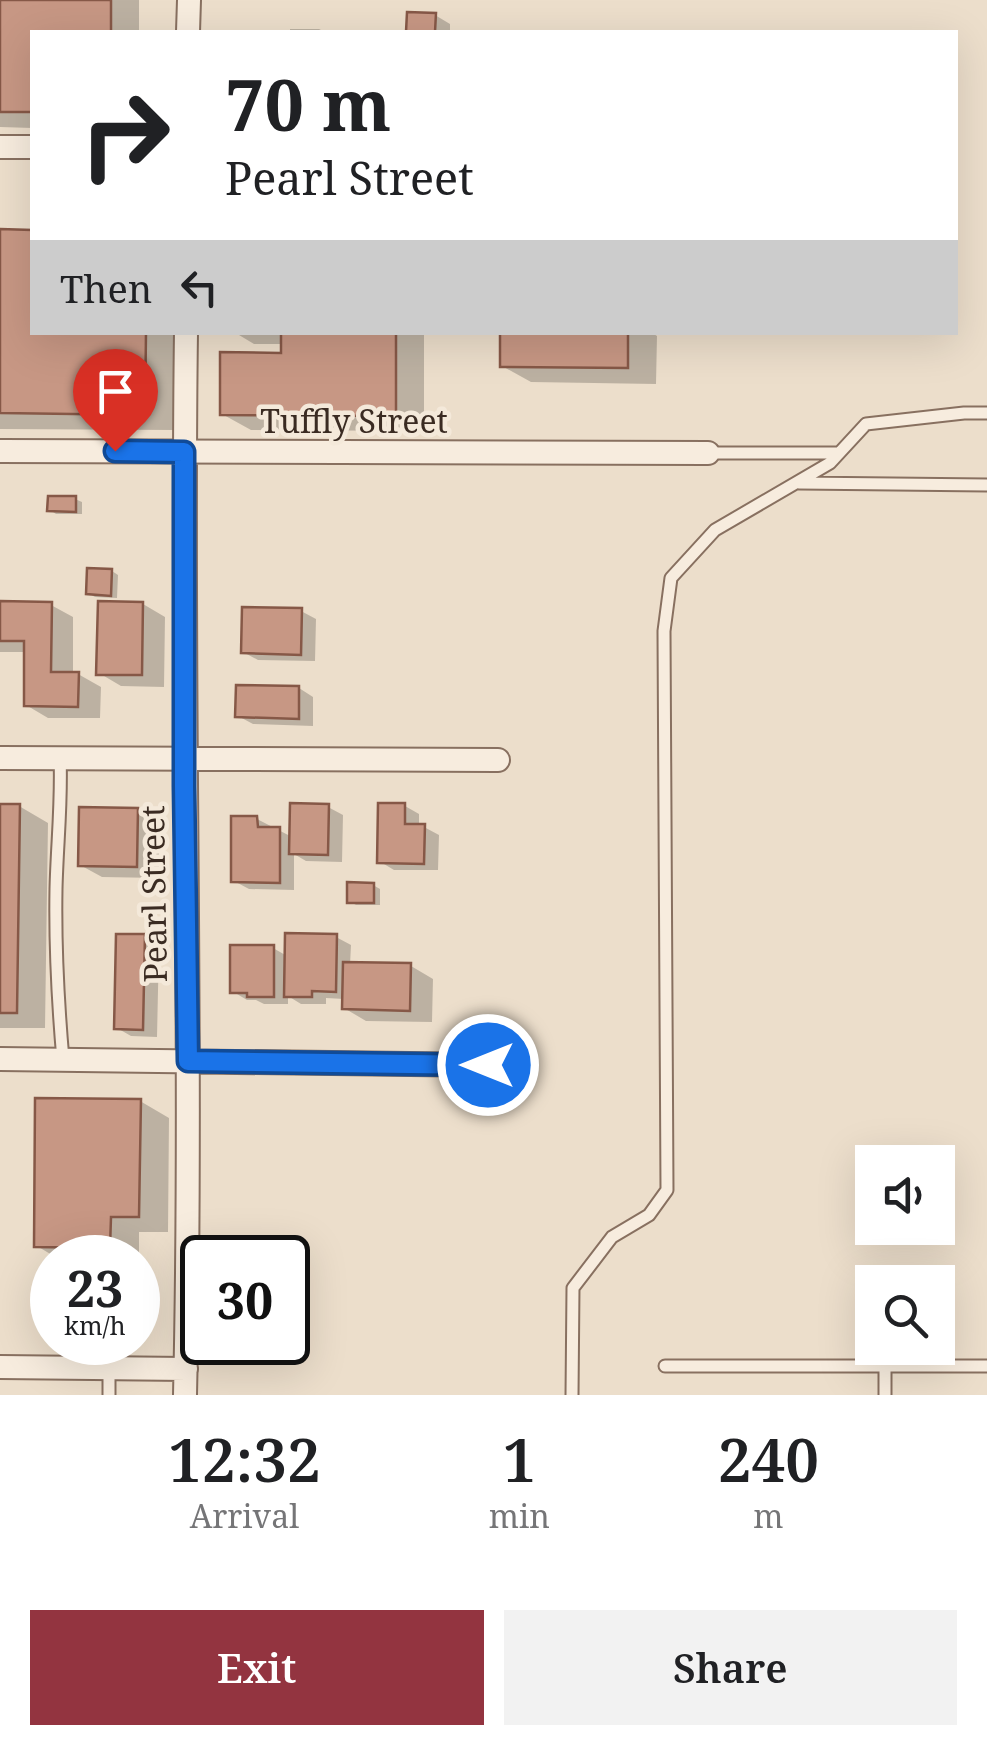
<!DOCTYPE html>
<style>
:root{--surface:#fff;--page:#f2f2f2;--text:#202124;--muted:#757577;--accent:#933440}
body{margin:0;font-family:"Noto Serif",serif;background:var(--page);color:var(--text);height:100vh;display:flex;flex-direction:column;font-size:38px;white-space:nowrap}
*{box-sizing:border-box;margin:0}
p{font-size:32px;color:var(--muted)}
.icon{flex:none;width:55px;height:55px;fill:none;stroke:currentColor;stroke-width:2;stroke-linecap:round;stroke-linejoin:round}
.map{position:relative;height:1395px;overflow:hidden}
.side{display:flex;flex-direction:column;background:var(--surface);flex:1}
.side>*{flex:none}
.top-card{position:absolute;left:30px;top:30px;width:928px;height:305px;border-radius:0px;box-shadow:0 10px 40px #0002;background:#fff;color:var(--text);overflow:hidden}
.fabs{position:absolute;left:855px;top:1145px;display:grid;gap:20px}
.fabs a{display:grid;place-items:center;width:100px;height:100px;border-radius:0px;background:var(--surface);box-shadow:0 10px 40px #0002;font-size:50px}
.speed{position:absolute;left:30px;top:1235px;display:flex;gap:20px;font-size:50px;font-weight:700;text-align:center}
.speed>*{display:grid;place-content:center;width:130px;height:130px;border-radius:50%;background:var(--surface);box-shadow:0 10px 40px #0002;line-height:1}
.speed small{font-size:25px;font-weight:400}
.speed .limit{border:5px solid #111;border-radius:15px;background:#fff;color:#111}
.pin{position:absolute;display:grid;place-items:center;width:85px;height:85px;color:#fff;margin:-102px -42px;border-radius:50% 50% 50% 0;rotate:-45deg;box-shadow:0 0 10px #0007}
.pin .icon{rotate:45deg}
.me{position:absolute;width:110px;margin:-55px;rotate:270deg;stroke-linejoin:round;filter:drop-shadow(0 0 8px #0008)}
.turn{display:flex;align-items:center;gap:35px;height:210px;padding:0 30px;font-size:45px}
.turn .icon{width:130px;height:130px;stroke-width:2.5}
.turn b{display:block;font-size:70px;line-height:85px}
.then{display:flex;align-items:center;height:95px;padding:0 30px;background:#0003;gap:20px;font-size:38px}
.eta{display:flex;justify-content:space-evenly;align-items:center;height:170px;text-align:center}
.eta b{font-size:60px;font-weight:600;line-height:70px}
.cta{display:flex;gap:20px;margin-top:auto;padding:20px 30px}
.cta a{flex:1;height:115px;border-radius:0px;background:var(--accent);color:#fff;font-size:40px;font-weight:600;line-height:115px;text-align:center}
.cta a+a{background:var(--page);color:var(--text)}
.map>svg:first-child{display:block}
.shadow{fill:#0003}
.building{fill:#c79784;stroke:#865847;stroke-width:2.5}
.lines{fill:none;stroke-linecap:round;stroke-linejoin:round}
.lane-casing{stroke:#887060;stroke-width:15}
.street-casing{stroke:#887060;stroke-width:26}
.lane{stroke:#f7ecde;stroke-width:11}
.street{stroke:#f7ecde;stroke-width:22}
.route-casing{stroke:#114b97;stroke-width:25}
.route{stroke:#1a73e8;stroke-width:18}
.labels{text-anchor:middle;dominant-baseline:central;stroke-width:9;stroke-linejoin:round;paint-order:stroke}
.street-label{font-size:32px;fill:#3a2b22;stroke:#f4e9da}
</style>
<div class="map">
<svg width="987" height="1395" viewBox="0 0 987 1395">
<rect width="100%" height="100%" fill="#ecdecb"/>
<path class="shadow" d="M0 0H139V32H32V128L0 127Z
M409 14 435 15 450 24V32H409Z
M290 29H319L325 32H290Z
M0 232H32V332H174L173 430 0 429Z
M234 332H424V431L251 430 222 414 283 355V344H254Z
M502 332H651L657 336 656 384 531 382 502 366Z
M75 499 82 502V514H56L50 510Z
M112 571 118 575 117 598 95 597 88 593Z
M0 604 51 605 73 617V674H78L101 687 100 718H48L26 705 27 652H0Z
M143 604 165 617 164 687 121 686 99 673Z
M301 611 316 619 315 661 258 660 243 652Z
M299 688 313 697V726L253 724 238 716Z
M0 806H19L48 823 45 1028H0Z
M405 806 419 814V827H424L439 835 438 870H394L379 861Z
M328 807 343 815 342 862 306 861 294 854V890L249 889 234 881 257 819 292 837Z
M137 810 159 823V878L102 877 80 865Z
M373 885 380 889V905H356L349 901Z
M144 937 159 945 157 1037 131 1036 117 1028Z
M336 937 351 945 350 965 411 966 433 979 432 1022 366 1021 344 1008V999L326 998V1004H301L288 996V1004H264L256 1000H247L232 991 273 948 287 956Z
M140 1101 169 1118 168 1232H139V1263L138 1258H57L37 1246Z"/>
<path class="building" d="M0 0H111V32H32V112H0Z
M407 12 436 13 435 32H406Z
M0 229 32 230V332H146L145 415 0 413Z
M281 332H396V416L220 415V352L281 353Z
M500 332H628V368L500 367Z
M48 496H76V512L47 511Z
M87 568 112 569 111 596 86 594Z
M0 601 52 602 51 672H79L78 707 24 706V641H0Z
M98 601 143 602 142 675H96Z
M242 607 302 608 301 655 241 653Z
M236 685 299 686V719L235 717Z
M290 803 329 804 328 855 289 854Z
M378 803H405V824H425L424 864 377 863Z
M0 804H20L17 1013H0Z
M79 807 138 808 137 867 78 866Z
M231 816H257L258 827H280V883L231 882Z
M347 882 374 883V903H347Z
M285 933 337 934 336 992 312 991V997H284Z
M116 934H145L143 1030 114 1029Z
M230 945H274V997H247V993H230Z
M343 962 411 963 410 1011 342 1009Z
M35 1098 141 1099 139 1217H111L110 1248 34 1247Z"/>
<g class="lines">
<g class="lane-casing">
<path id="lane" d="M708 453H839
M799 483 987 485
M60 757C62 801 57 845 56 889 55 946 58 1003 63 1060
M665 1366H987
M109 1395V1368
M572 1395 573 1288 612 1237 649 1215 667 1190 664 631 671 578 715 530 830 463 866 424 964 413H987
M885 1395V1366"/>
</g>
<g class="street-casing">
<path id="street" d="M188 32 189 0
M0 147H32
M0 451 708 453
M0 758 498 760
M0 1059 488 1065
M0 1367 186 1369
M185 1395C193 1041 181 687 186 332"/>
</g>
<use href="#lane" class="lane"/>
<use href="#street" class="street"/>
</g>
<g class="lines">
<g class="route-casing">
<path id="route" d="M115 451 184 452V786L188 1061 488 1065"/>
</g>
<use href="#route" class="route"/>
</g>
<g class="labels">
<g class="street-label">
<text x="354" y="420">Tuffly Street</text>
<text transform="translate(153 894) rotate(-91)">Pearl Street</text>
</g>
</g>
</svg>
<div class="fabs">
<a><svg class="icon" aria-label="sound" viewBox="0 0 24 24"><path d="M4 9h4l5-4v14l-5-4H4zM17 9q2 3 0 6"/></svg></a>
<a><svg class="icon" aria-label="search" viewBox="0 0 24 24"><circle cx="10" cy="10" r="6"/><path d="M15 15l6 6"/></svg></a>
</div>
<div class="speed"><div>23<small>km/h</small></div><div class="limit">30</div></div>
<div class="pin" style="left:115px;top:451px;background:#d93025"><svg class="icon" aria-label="arrive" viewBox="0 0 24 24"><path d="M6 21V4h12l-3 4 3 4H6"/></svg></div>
<svg class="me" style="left:488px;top:1065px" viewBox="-20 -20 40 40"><circle r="17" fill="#1a73e8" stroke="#fff" stroke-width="3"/><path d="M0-11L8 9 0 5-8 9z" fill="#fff"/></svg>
<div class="top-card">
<div class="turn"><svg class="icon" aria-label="right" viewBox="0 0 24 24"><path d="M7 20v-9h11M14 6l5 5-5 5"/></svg><div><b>70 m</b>Pearl Street</div></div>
<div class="then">Then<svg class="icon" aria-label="left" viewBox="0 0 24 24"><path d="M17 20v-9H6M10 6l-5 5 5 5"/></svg></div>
</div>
</div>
<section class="side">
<div class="eta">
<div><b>12:32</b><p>Arrival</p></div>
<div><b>1</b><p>min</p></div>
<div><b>240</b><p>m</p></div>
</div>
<div class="cta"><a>Exit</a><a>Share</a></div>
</section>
